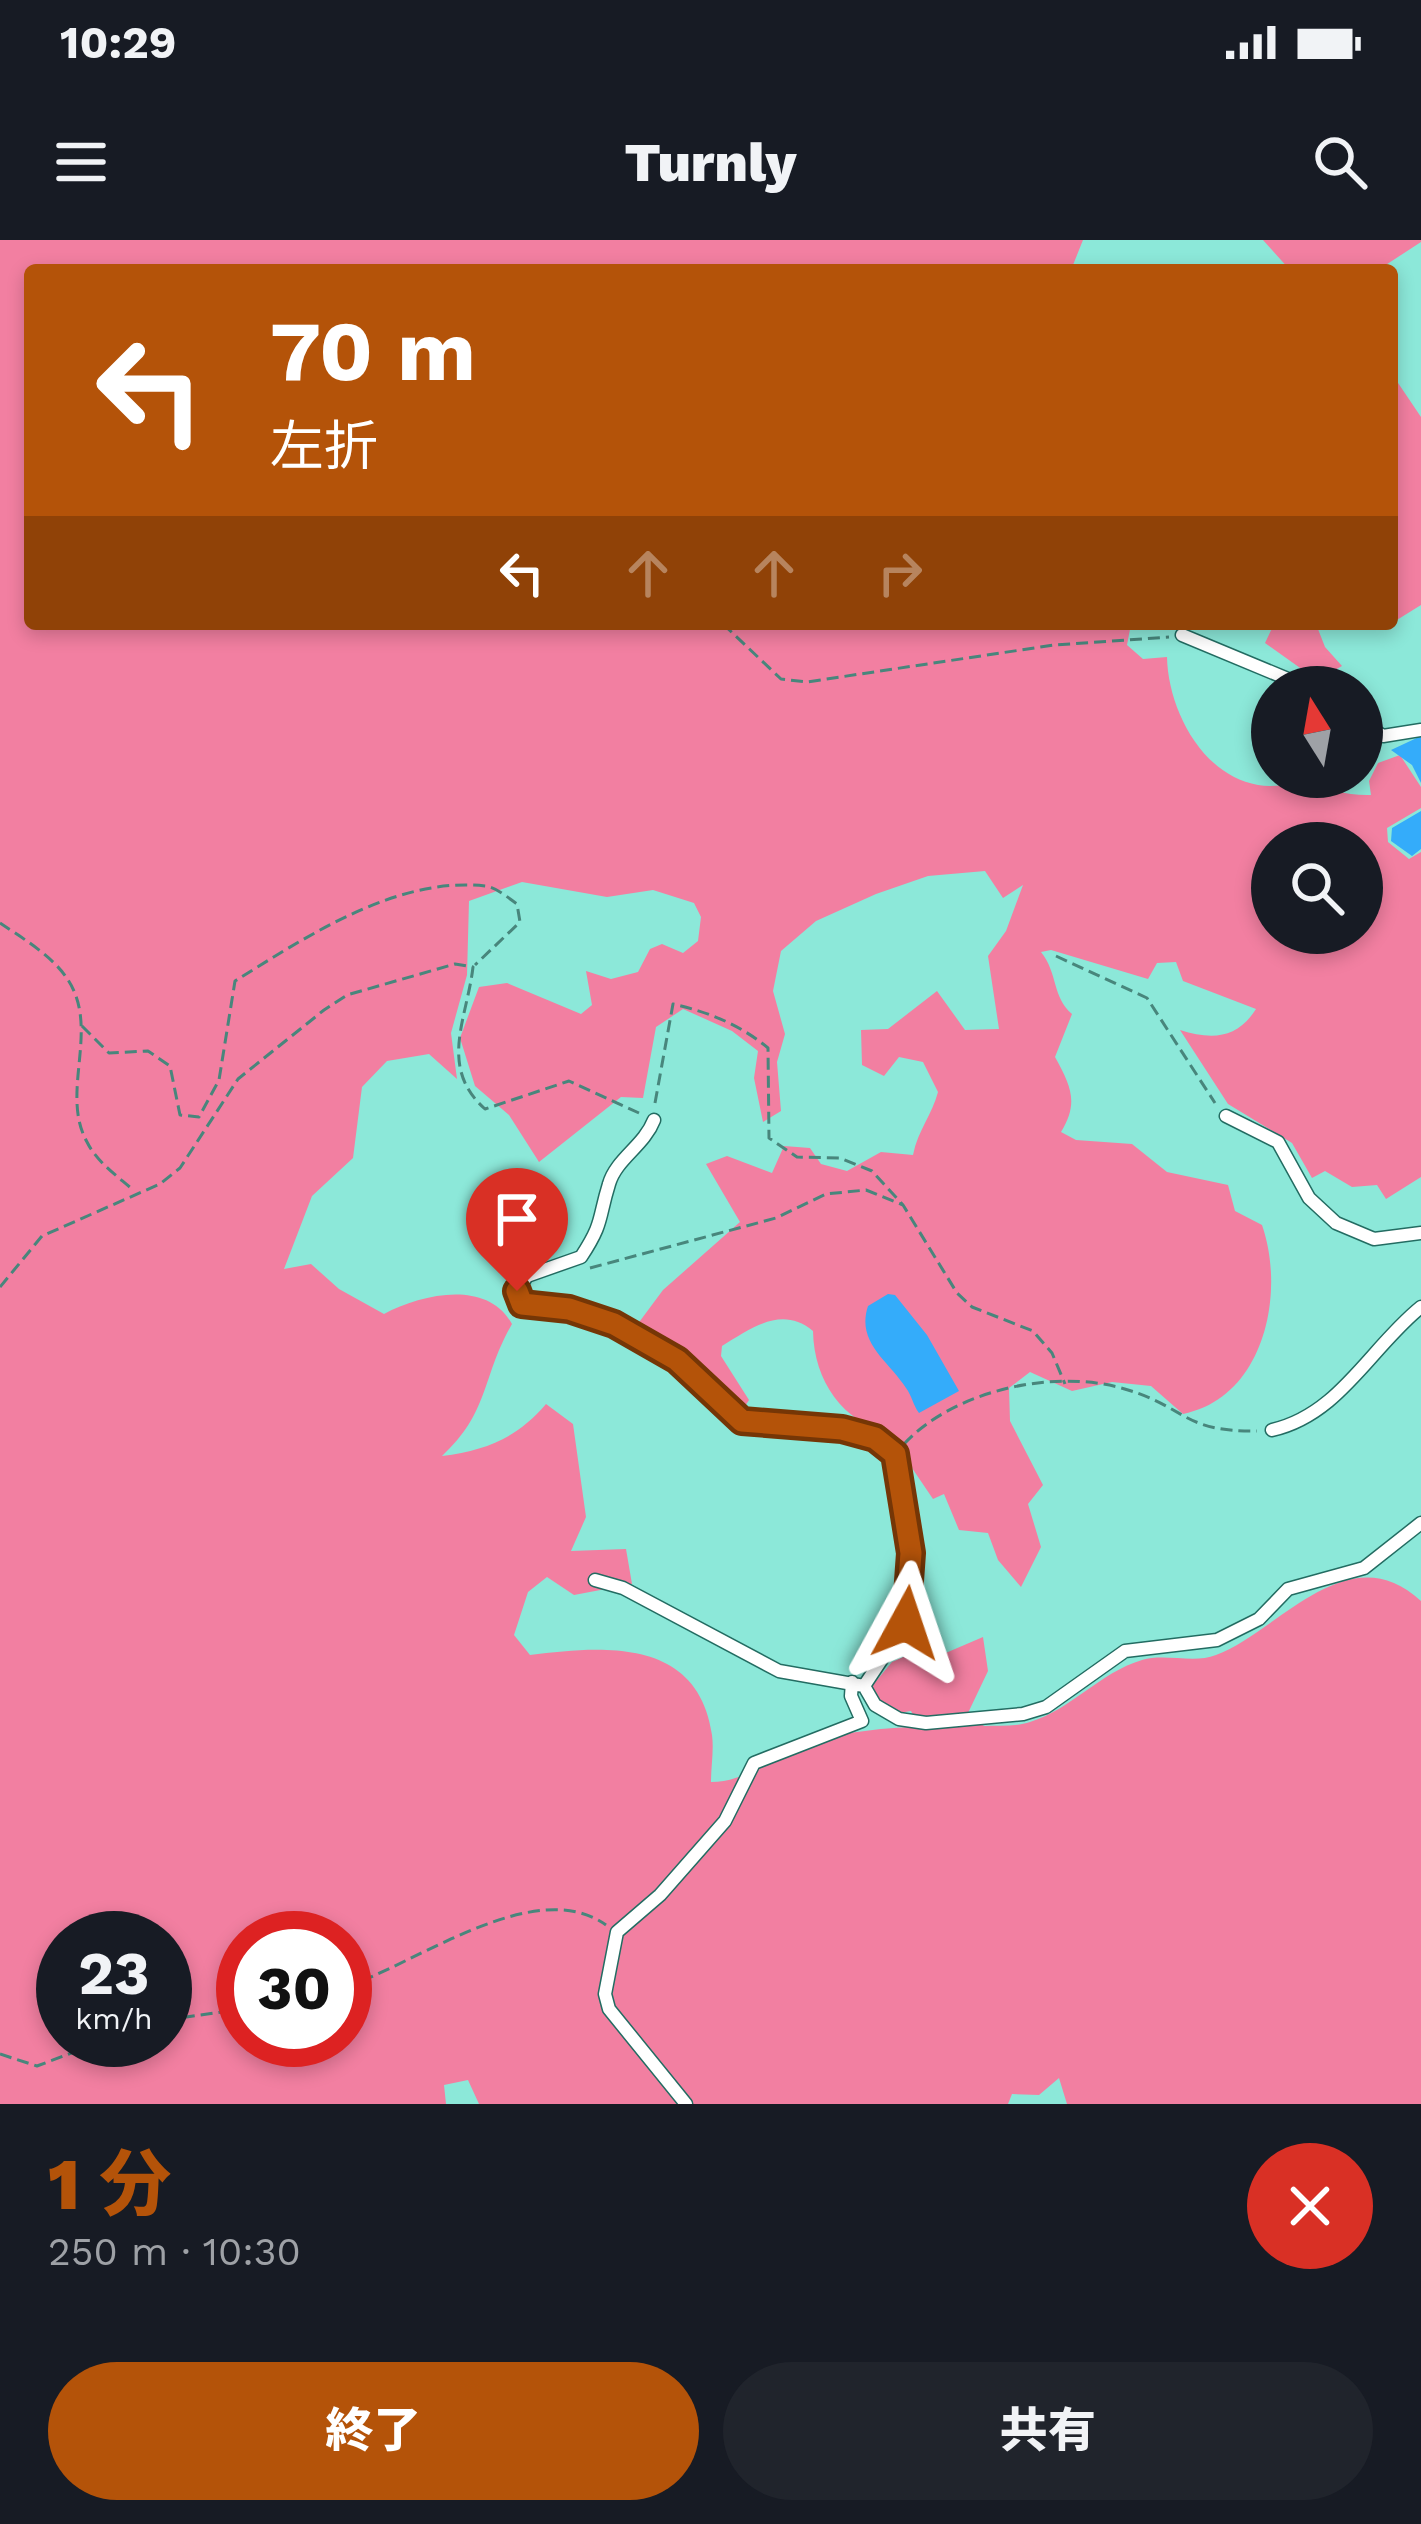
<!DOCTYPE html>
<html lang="ja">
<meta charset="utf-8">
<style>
:root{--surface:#171b24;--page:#20242c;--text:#f1f3f6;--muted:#9ea1a6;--accent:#b45309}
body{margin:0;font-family:"Work Sans","Noto Sans JP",sans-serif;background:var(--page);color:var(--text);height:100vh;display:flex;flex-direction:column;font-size:45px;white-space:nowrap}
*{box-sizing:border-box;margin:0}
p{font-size:39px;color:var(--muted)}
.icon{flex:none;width:66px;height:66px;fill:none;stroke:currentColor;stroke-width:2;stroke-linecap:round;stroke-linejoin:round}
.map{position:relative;height:1864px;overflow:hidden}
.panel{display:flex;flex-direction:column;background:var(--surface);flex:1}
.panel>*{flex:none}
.hud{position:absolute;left:24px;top:24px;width:1374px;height:366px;border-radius:12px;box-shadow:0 6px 18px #0003;background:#b45309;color:#fff;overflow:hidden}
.needle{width:78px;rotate:349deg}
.controls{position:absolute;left:1251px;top:426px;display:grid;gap:24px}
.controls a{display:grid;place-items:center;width:132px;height:132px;border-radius:50%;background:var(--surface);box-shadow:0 6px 18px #0003;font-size:60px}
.speed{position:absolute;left:36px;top:1671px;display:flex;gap:24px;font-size:60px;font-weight:700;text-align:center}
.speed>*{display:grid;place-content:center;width:156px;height:156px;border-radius:50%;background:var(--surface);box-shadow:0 6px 18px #0003;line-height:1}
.speed small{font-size:30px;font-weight:400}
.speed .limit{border:18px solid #d22;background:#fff;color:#111}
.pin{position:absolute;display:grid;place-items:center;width:102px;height:102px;color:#fff;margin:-123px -51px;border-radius:50% 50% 50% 0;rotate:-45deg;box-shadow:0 0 12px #0007}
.pin .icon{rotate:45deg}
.me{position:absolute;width:132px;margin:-66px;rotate:5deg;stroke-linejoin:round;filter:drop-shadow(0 0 9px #0008)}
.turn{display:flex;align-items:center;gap:42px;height:252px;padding:0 48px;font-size:54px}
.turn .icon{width:156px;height:156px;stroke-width:2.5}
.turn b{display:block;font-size:84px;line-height:102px}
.lanes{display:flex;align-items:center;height:114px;padding:0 48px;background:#0003;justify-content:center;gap:60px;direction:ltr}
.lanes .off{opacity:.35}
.round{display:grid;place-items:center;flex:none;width:126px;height:126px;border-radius:63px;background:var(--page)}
.head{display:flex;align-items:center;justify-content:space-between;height:204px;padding:0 48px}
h1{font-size:72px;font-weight:800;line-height:90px;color:var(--accent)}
.primary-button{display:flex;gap:24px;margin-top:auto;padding:24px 48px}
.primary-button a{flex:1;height:138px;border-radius:72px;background:var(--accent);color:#fff;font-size:48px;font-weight:800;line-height:138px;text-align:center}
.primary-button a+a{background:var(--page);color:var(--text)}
.status{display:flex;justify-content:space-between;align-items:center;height:84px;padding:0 60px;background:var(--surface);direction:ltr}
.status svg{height:33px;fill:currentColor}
header{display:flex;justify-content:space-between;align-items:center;height:156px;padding:0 48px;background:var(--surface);font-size:54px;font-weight:800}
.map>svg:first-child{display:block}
.green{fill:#f27fa1;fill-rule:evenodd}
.water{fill:#34acfa}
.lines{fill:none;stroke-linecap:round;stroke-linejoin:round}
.street-casing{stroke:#236c62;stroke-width:15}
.path{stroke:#48867c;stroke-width:3;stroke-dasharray:12 6;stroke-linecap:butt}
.street{stroke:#fff;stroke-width:12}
.route-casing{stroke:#753606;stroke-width:30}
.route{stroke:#b45309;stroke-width:21}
</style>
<div class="status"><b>10:29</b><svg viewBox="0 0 49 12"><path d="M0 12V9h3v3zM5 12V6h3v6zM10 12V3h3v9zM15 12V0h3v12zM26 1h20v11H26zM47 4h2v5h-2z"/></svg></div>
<header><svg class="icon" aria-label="menu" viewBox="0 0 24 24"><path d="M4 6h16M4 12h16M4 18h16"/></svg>Turnly<svg class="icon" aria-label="search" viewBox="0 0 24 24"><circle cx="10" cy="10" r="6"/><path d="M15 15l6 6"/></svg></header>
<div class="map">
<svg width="1421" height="1864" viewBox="0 0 1421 1864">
<rect width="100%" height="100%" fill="#8ce8d9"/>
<path class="green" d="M0 0H1083L1071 30H30V384H1131L1127 405 1143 419 1167 417C1168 468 1201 535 1258 545 1274 548 1290 543 1306 545 1328 548 1347 556 1371 555L1369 541 1378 523 1400 515 1421 547V568L1387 588 1388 602 1409 619 1421 612V937L1386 959 1377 945 1352 947 1325 931 1312 938 1292 903 1228 864 1180 790C1212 800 1237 799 1256 769L1183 741 1176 722 1157 723 1148 739 1051 710 1041 712C1058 733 1052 757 1072 774L1055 817C1071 846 1079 863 1061 892L1076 900 1132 904 1167 932 1228 945 1235 971 1262 985C1286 1054 1264 1158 1183 1174L1151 1146 1112 1142 1072 1151 1030 1132 1009 1148 1010 1181 1043 1245 1028 1264 1041 1307 1021 1347 998 1320 988 1293 959 1290 944 1254 933 1259 889 1194C843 1181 814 1142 813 1091 782 1065 751 1088 722 1106L721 1116 749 1160 742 1171 678 1110 637 1085 663 1050 740 982 706 924 727 916 772 933 784 906 810 908 821 924 847 931 881 912 913 915C918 890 932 875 938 852L923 822 899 817 884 836 862 825 861 790 888 789 937 751 965 790 999 789 988 716 1006 691 1023 645 1003 658 985 631 928 636 876 654 816 681 781 711 773 751 785 794 777 822 781 871 763 882 754 838 758 811 732 791 683 769 656 787 643 858 621 857 539 922 509 875 475 846 460 798 479 747 507 743 581 774 592 765 586 731 611 739 638 732 650 709 662 704 683 713 698 701 701 677 694 663 653 650 607 657 522 642 469 661 467 735 451 793 457 839 429 814 387 821 362 847 353 918 312 956 284 1029 311 1024 339 1049 384 1074C422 1054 487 1039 512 1084 481 1138 490 1172 442 1216 487 1210 517 1198 546 1164L573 1184 586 1277 571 1311 626 1309 632 1344 574 1355 547 1337 528 1352 514 1395 530 1415C603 1406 698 1397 712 1495 714 1510 711 1527 711 1542 750 1542 777 1512 815 1501 846 1492 888 1487 919 1487L911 1471 899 1473 878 1462 872 1446 892 1422 915 1412 934 1418 983 1397 988 1431 968 1473 984 1486C998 1485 1016 1487 1030 1482 1072 1469 1099 1433 1142 1420 1165 1413 1194 1424 1216 1415 1278 1392 1348 1293 1421 1361V1864H1067L1059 1838 1039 1855 1012 1854 1008 1864H479L468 1840 444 1845 446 1864H0ZM1272 603H1362V693H1272ZM63 1698H165V1800H63ZM243 1698H345V1800H243Z
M1263 0H1421V2L1378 30H1290Z
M1392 134 1421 177V365L1392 383Z
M1274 384H1316L1325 407 1342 426 1317 440 1265 403Z"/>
<path class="water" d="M1421 496V543L1412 525 1391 510Z
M1421 571V609L1412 616 1391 601 1392 588Z
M888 1054 895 1055 927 1095 959 1151 919 1173C913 1165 912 1156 906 1148 888 1120 856 1103 868 1066Z"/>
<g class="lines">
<g class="street-casing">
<path id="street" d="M1182 395 1307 447
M1362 483 1383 496 1421 490
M1226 876 1278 902 1309 958 1336 983 1374 999 1421 993
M654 880C644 906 616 919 609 944 598 979 604 982 581 1017L527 1036 517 1051 522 1064 569 1069 614 1085 677 1120 742 1181 842 1189 875 1197 895 1214 911 1347 906 1383 864 1446
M1272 1190C1339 1175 1370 1108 1421 1067
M595 1340 623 1348 779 1431 864 1446 875 1465 899 1479 926 1483 1023 1474 1046 1467 1125 1411 1217 1400 1259 1379 1288 1349 1364 1328 1421 1283
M686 1864 609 1769 605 1754 617 1692 660 1655 725 1581 754 1523 862 1481 851 1456 852 1442"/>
</g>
<path class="path" d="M723 384 781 439 807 442 1054 405 1169 397
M0 683C21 697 52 716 66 737 102 787 59 852 87 902 97 922 116 935 132 949
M1056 716 1147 758 1215 863
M82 786 109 813 148 811 170 826 180 875 199 877 219 840 235 741C306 697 397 636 485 646 496 647 507 657 517 664L520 682 475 725
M655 863 673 764C708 772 739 784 768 808L769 898 797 917 840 918 872 931 903 965
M590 1028 776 978 826 954 866 950 903 965 957 1053 972 1067 1033 1091 1052 1113 1065 1144
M0 1047 42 996 160 944 180 928 238 839 324 770 347 755 455 724 473 727C467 779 438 827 485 869L569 841 639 873
M904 1204C954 1150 1057 1127 1128 1150 1187 1168 1183 1192 1257 1191
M345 1747C415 1725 535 1634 606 1685
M165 1780 243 1769
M0 1814 37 1826 106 1800"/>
<use href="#street" class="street"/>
</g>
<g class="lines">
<g class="route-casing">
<path id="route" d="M517 1051 522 1064 569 1069 614 1084 677 1120 742 1181 842 1189 875 1198 895 1214 911 1313 906 1383"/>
</g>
<use href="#route" class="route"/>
</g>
</svg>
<div class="controls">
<a><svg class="needle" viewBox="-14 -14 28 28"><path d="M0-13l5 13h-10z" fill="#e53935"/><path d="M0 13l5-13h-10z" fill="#9ea1a6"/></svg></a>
<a><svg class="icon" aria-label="search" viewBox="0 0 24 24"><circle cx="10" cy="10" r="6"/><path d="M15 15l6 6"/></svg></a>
</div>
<div class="speed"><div>23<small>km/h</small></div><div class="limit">30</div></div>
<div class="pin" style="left:517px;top:1051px;background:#d93025"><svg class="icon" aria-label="arrive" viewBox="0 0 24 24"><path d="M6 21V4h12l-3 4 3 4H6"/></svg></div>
<svg class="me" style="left:906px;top:1383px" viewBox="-20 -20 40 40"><path d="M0-17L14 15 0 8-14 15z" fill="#b45309" stroke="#fff" stroke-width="4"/></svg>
<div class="hud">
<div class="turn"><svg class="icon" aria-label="left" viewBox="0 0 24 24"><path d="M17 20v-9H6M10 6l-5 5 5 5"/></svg><div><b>70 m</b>左折</div></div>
<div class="lanes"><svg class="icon" aria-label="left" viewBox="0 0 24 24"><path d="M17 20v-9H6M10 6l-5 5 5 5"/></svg><svg class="icon off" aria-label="ahead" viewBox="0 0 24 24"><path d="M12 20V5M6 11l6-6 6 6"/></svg><svg class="icon off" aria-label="ahead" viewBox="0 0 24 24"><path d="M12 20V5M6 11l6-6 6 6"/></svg><svg class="icon off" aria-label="right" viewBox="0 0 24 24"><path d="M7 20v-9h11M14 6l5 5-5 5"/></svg></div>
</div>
</div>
<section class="panel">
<div class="head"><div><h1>1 分</h1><p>250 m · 10:30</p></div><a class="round" style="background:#d93025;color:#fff"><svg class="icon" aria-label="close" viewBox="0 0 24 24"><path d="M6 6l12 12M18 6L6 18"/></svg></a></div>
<div class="primary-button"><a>終了</a><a>共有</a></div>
</section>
